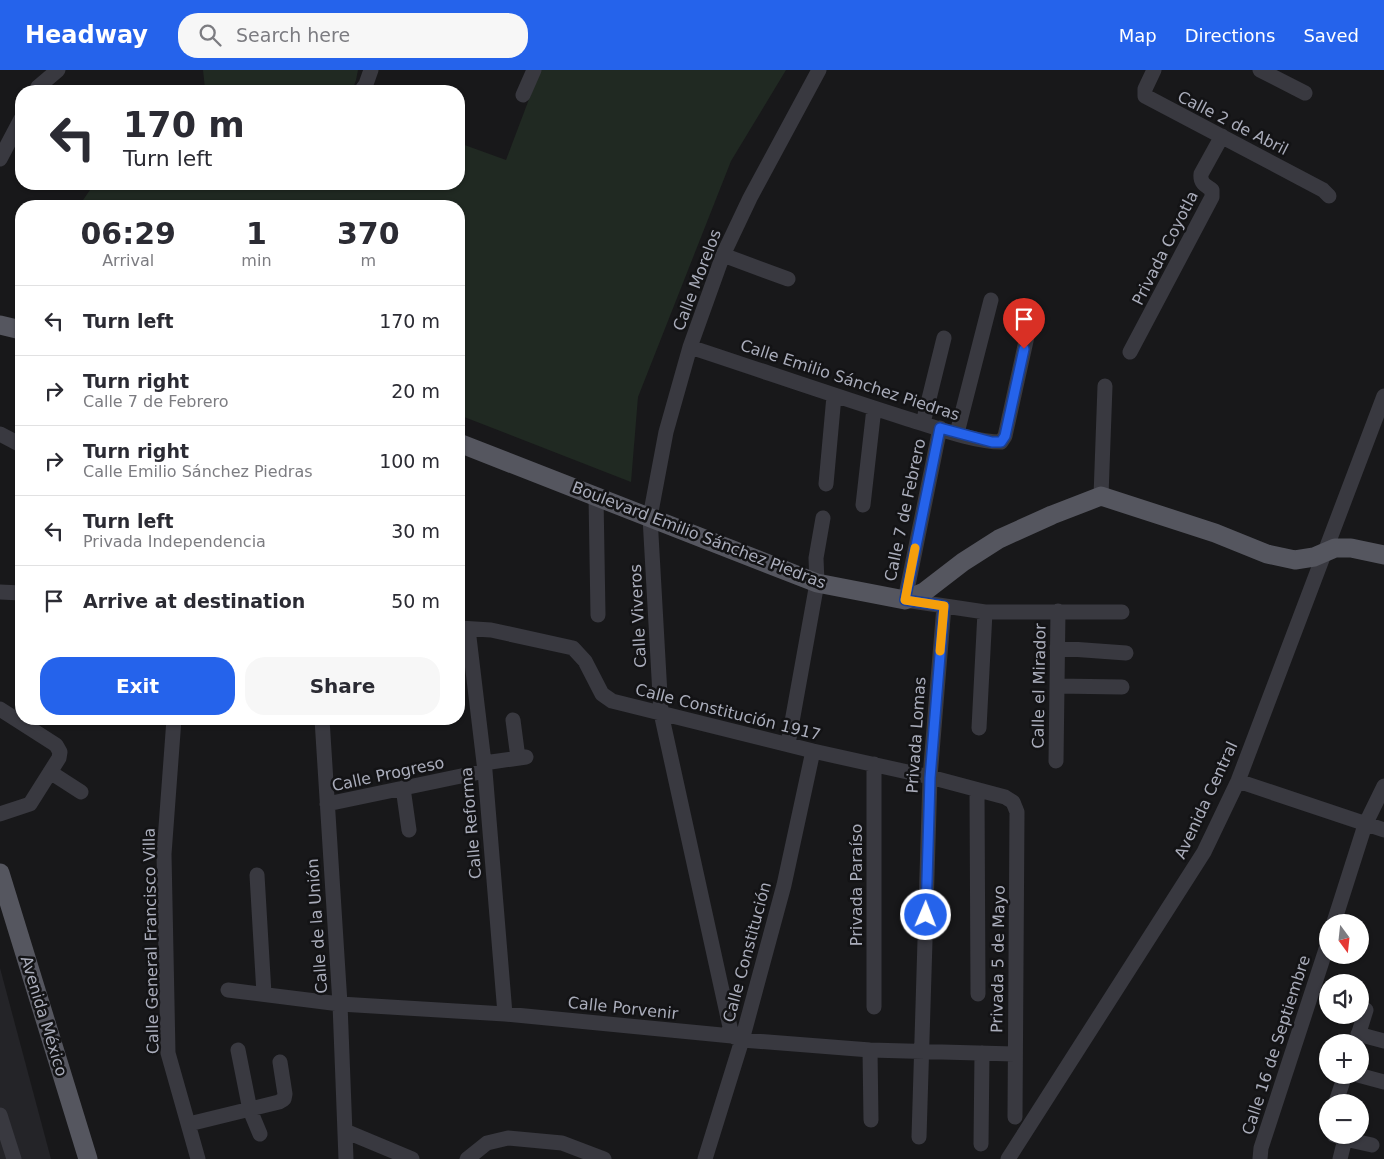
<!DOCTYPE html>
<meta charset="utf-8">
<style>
:root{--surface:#fff;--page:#f7f7f7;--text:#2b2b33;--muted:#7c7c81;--line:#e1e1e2;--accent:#2563eb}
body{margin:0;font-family:"DejaVu Sans",sans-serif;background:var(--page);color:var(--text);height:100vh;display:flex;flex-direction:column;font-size:19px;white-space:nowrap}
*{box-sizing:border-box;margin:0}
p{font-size:16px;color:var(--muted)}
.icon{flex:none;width:28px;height:28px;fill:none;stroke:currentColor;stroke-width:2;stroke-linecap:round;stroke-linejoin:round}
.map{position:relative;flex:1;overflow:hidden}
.drawer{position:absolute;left:15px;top:130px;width:450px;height:525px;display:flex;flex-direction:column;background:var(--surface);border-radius:20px;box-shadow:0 1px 4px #0004}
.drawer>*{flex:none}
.guide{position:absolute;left:15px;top:15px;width:450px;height:105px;border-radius:20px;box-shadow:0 1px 4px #0004;background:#fff;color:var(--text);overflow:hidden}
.needle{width:32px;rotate:165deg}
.controls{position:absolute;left:1319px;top:844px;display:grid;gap:10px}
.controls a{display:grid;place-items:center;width:50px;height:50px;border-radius:50%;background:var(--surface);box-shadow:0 1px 4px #0004;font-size:25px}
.pin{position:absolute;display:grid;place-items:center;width:42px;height:42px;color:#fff;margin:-51px -21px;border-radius:50% 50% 50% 0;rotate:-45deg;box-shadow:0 0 5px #0007}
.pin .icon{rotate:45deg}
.me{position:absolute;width:55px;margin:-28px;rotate:1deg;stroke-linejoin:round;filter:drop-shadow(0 0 4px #0008)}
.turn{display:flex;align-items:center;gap:18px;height:105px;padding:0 25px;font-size:22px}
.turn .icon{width:65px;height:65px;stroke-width:2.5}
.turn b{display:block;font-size:35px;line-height:42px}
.eta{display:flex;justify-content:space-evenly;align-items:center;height:85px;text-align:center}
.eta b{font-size:30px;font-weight:600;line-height:35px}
.cta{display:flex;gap:10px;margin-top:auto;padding:10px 25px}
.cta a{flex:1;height:58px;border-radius:20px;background:var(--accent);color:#fff;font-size:20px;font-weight:600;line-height:58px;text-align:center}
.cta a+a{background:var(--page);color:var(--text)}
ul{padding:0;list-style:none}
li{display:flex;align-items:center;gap:15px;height:70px;padding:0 25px;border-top:1px solid var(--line)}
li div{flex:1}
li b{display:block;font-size:19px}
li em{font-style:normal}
header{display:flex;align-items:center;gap:30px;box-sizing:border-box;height:70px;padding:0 25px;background:var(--accent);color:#fff}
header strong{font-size:24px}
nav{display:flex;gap:28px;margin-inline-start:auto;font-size:18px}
.search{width:350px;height:45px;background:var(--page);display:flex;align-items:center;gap:12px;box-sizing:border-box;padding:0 18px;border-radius:20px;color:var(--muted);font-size:19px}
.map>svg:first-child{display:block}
.built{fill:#242428}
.green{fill:#202922}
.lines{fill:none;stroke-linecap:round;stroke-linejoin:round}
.minor{stroke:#393940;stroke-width:15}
.major{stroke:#55565f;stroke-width:19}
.route-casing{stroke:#184099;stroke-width:12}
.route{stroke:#2563eb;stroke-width:9}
.slow{stroke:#f59e0b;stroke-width:9}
.labels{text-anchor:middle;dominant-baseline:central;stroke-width:5;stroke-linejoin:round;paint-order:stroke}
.street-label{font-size:16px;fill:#aaadbb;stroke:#131315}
</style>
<header>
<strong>Headway</strong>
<div class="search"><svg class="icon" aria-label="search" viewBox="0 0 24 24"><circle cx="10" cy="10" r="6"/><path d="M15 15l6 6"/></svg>Search here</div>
<nav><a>Map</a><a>Directions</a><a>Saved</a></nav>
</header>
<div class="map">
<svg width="1384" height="1089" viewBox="0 0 1384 1089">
<rect width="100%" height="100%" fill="#18181a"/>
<path class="built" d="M0 898 51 1089H0Z"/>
<path class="green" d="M203 0H358L356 10 352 21H207L205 18Z
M540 0H786L731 91 638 327 631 412 459 345V136H79L94 114H459V73L506 90Z"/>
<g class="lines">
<path class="minor" d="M1154 0 1145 19V26L1323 120 1329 126
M1260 0 1305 23
M36 21 38 17 58 0
M361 21 366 14 371 0
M523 25 534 0
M0 89 21 49
M723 185 788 209
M690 277C763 301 835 326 908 349 935 357 974 372 1001 372L1005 366 1028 262
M1130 282 1212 127V120C1205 115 1200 113 1201 104L1222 66
M923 353 944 268
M940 358 905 530 985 542H1122
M957 363 991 230
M0 364 21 375
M826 414 834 326
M596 426 598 545
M1101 426 1105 316
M863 435 874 338
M0 522 21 523
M459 558 491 560 573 578 585 591 602 624 612 631 813 681 930 707 1005 727 1013 732 1017 742 1015 1047
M468 559 485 701 505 944
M1057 578 1126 583
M1057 616 1122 617
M0 639 56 675 60 682 59 688 30 734 0 744
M174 649 164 784 168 983 198 1089
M322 649 340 934 346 1089
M513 650 518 688
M979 658 985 542
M788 674 817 513 816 488 823 448
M1056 691 1058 541
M484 693 526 687
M50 702 81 722
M1238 711 1384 760
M403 718 409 760
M977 720 978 924
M327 734 485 701
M257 805 264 924
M1334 852 1365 755 1384 716
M228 920 340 934 505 944 732 966 742 970 870 980 1014 984
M874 937V694
M1358 964 1384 971
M732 966 661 643 650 447 666 362 690 277 723 185 750 128 819 0
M1356 972 1366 940
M238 980 250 1040 260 1064
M870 980 871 1050
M1358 1005 1384 1012
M1336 1032 1345 1005
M0 1045 14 1089
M189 1054 279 1032 284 1029 285 1024 280 992
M345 1061 412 1089
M1334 1065 1345 1069 1372 1075
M919 1067 930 707 944 536
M981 1074 982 983
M467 1089 487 1073 508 1068 562 1073 604 1089
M705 1089 742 970 784 815 813 681
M1008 1089 1204 782 1238 711 1384 326
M1260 1089 1261 1078 1328 873
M1340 1089 1345 1069"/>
<path class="major" d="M0 255 21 260
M459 373 817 513 905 530 924 522 963 492 999 469 1052 445 1101 426 1215 463 1267 484 1295 490 1314 487 1335 478H1351L1384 485
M0 803 88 1089"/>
</g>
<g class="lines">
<g class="route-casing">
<path id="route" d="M926 845 930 708 944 536 905 530 940 358 992 372H1001L1005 366 1024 279"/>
</g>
<use href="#route" class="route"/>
<path class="slow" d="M915 478 905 530 944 536 940 581"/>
</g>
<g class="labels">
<g class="street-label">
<text transform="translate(1233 53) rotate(27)">Calle 2 de Abril</text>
<text transform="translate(1165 178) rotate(-63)">Privada Coyotla</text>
<text transform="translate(697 210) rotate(-69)">Calle Morelos</text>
<text transform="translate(850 310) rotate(18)">Calle Emilio Sánchez Piedras</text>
<text transform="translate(905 440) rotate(-78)">Calle 7 de Febrero</text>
<text transform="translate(699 465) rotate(21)">Boulevard Emilio Sánchez Piedras</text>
<text transform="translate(638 546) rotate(-93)">Calle Viveros</text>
<text transform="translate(1039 616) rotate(-89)">Calle el Mirador</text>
<text transform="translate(728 642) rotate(14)">Calle Constitución 1917</text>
<text transform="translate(916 665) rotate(-86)">Privada Lomas</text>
<text transform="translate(388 704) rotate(-12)">Calle Progreso</text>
<text transform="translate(1206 730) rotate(-65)">Avenida Central</text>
<text transform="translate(471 753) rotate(-95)">Calle Reforma</text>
<text transform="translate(856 815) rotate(-90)">Privada Paraíso</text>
<text transform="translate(317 856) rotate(-94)">Calle de la Unión</text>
<text transform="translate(151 871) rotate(-91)">Calle General Francisco Villa</text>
<text transform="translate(747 882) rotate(-75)">Calle Constitución</text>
<text transform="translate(998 889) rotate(-89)">Privada 5 de Mayo</text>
<text transform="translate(623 938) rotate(6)">Calle Porvenir</text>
<text transform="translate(44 946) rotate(73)">Avenida México</text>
<text transform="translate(1276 975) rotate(-72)">Calle 16 de Septiembre</text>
</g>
</g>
</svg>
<div class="controls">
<a><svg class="needle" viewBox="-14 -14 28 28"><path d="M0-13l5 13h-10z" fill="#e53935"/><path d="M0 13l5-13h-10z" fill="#7c7c81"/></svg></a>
<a><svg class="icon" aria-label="sound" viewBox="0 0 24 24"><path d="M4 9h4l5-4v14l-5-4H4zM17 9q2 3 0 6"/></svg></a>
<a>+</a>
<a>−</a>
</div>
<div class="pin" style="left:1024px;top:279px;background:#d93025"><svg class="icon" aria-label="arrive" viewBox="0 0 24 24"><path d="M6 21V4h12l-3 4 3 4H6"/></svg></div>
<svg class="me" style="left:926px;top:845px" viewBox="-20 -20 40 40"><circle r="17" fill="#2563eb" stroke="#fff" stroke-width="3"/><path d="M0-11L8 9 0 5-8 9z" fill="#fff"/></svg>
<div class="guide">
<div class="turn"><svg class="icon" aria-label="left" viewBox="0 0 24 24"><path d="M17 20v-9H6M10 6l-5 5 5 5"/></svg><div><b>170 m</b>Turn left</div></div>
</div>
<section class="drawer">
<div class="eta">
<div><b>06:29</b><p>Arrival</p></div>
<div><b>1</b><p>min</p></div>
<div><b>370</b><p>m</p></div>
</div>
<ul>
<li><svg class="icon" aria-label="left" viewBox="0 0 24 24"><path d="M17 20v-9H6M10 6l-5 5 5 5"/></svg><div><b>Turn left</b></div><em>170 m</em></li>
<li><svg class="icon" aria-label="right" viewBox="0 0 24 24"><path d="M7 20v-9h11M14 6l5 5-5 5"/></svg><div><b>Turn right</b><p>Calle 7 de Febrero</p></div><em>20 m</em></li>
<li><svg class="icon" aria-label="right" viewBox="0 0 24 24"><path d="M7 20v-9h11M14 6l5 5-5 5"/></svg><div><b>Turn right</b><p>Calle Emilio Sánchez Piedras</p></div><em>100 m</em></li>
<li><svg class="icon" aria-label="left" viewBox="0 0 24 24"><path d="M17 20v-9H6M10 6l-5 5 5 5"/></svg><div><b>Turn left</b><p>Privada Independencia</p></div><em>30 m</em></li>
<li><svg class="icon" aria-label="arrive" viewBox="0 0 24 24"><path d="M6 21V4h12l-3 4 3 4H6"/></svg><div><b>Arrive at destination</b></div><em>50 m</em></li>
</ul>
<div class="cta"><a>Exit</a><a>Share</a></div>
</section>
</div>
